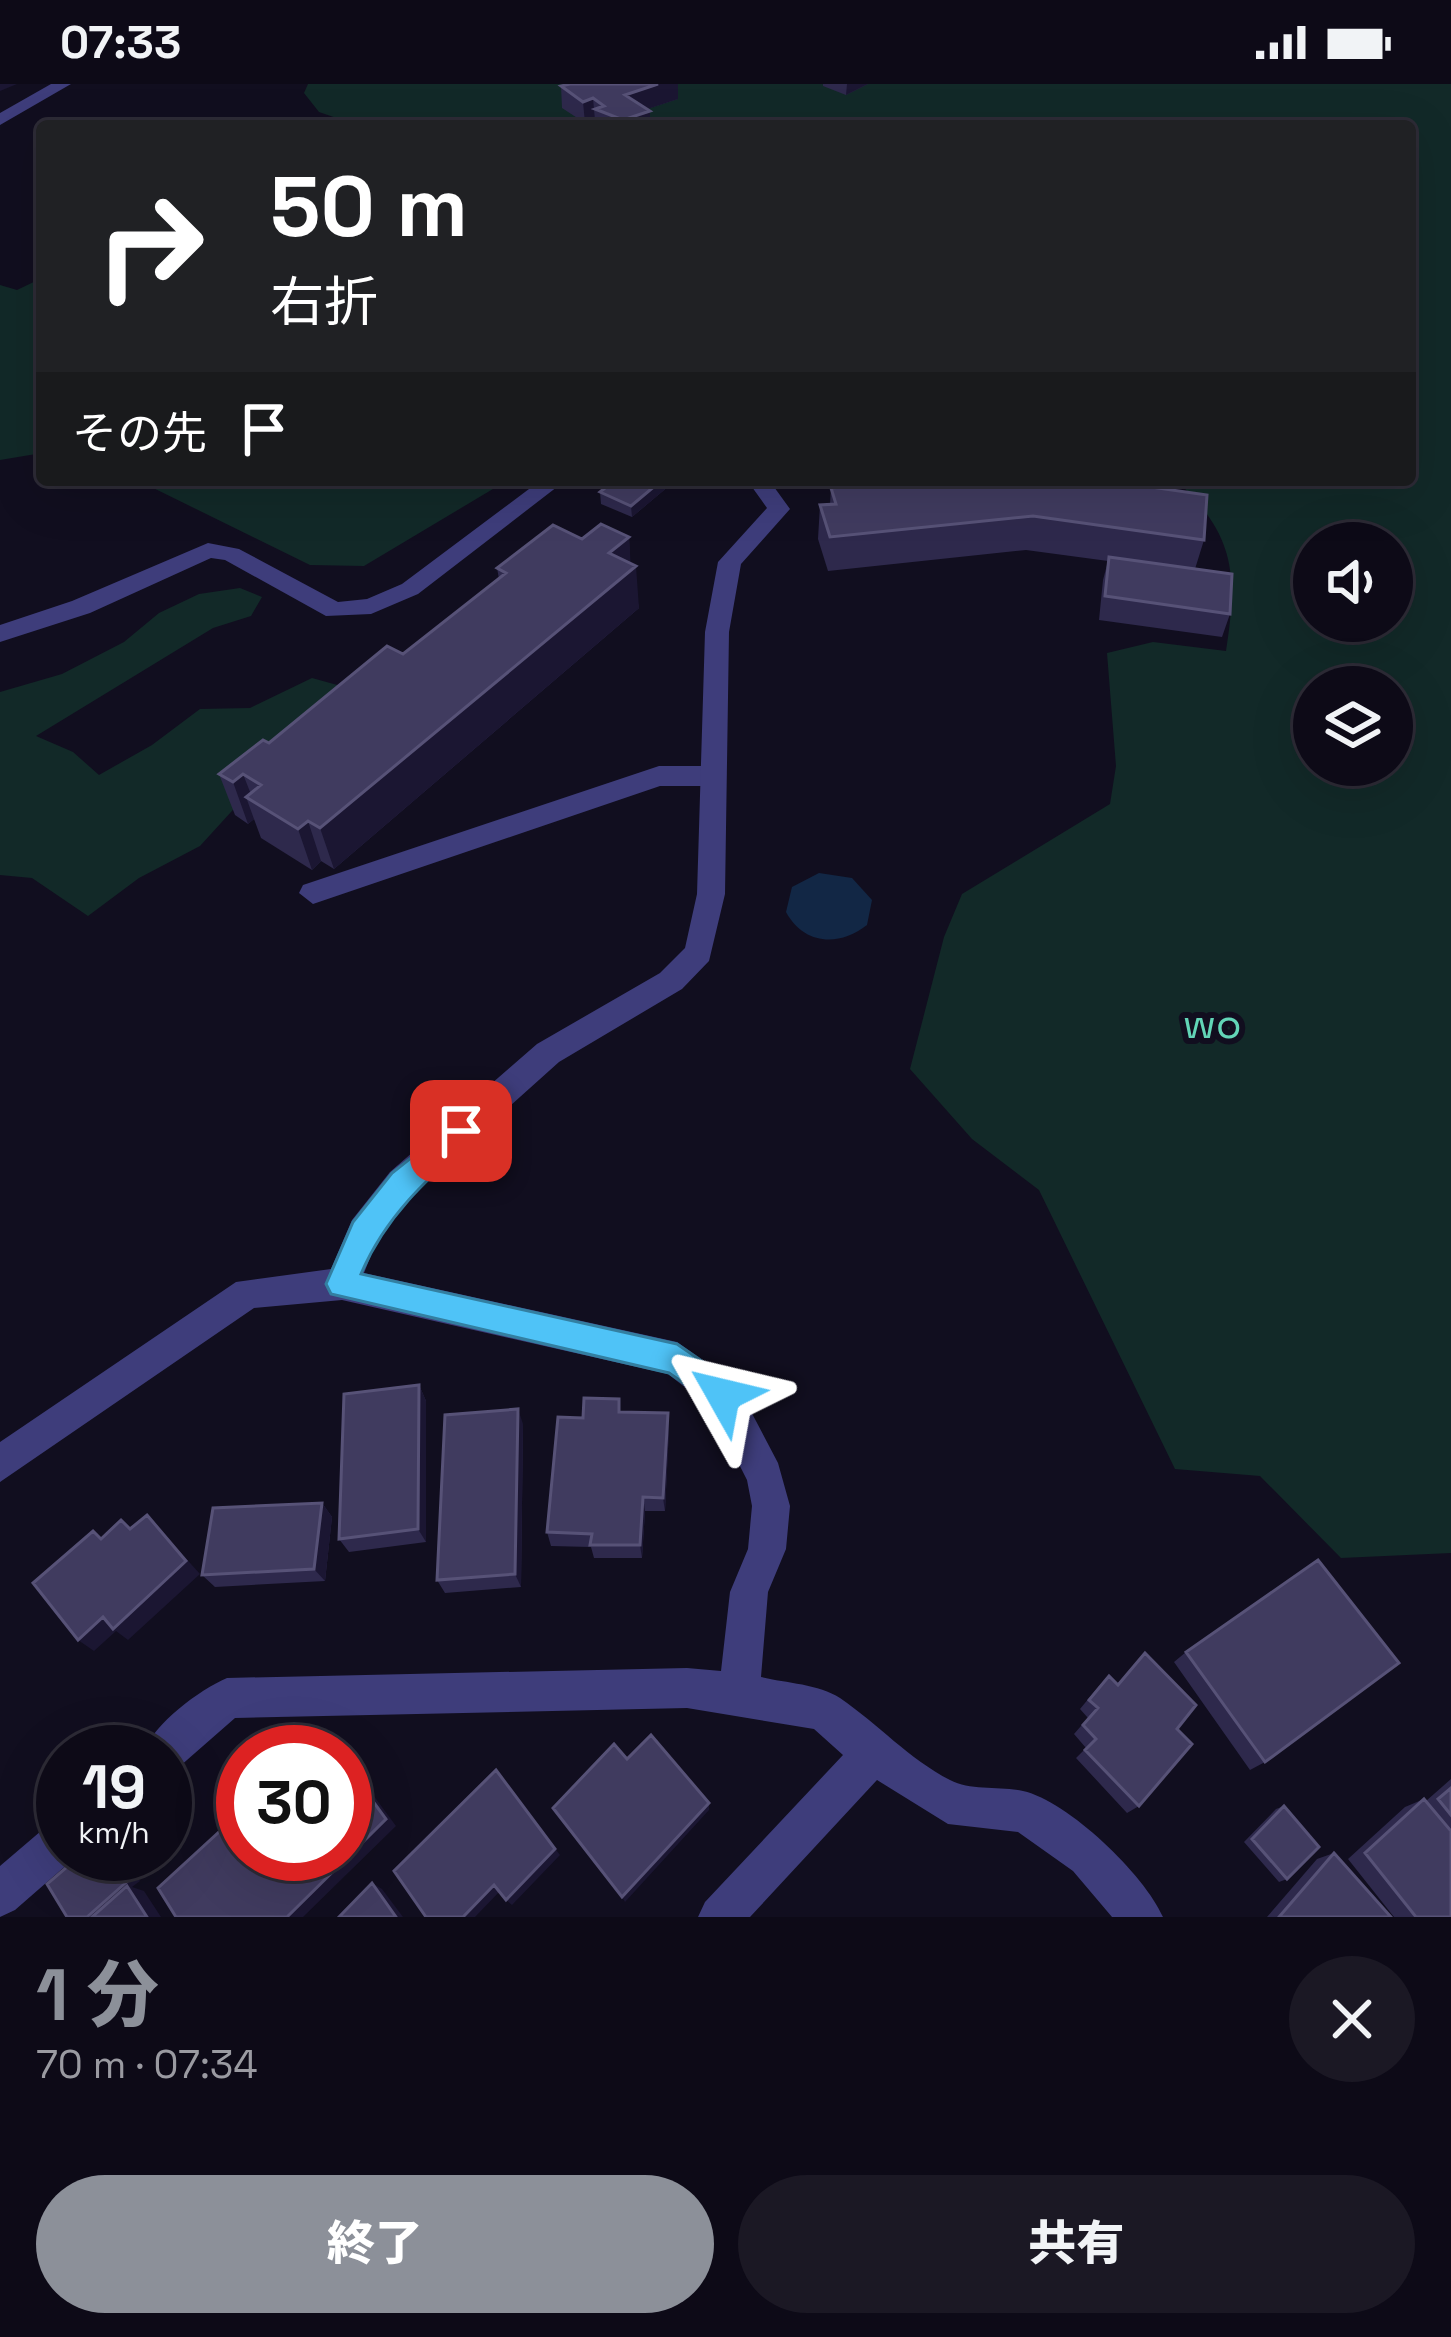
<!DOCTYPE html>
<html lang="ja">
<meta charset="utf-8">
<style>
:root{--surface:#0d0a17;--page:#1b1824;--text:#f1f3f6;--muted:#9a9aa1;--line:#2d2b36;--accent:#8c9099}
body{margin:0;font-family:"Space Grotesk","Noto Sans JP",sans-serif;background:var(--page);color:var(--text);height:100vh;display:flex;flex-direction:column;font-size:45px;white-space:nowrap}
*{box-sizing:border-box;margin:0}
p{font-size:39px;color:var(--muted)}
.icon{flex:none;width:66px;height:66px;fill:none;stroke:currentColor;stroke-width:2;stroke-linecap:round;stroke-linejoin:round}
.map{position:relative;height:1833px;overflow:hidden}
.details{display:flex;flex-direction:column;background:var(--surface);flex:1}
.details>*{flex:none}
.banner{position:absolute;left:36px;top:36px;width:1380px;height:366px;border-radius:12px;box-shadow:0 12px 48px #0002,0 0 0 3px var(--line);background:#202124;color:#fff;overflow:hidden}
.controls{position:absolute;left:1293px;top:438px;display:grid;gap:24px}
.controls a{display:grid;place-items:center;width:120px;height:120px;border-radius:50%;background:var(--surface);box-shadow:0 12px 48px #0002,0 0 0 3px var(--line);font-size:60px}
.speed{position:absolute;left:36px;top:1641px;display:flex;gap:24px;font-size:60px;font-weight:700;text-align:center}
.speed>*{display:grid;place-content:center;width:156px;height:156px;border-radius:50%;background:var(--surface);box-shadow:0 12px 48px #0002,0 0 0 3px var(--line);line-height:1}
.speed small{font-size:30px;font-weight:400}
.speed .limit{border:18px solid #d22;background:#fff;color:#111}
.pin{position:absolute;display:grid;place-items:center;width:102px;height:102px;color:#fff;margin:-51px;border-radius:24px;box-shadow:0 6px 18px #0006}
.me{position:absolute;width:132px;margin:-66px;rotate:307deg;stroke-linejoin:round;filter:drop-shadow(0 0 9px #0008)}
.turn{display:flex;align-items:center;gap:42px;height:252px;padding:0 36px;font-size:54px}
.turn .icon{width:156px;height:156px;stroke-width:2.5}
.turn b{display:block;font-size:84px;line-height:102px}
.then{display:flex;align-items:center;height:114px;padding:0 36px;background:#0003;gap:24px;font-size:45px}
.round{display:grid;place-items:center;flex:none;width:126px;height:126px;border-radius:63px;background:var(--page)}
.headline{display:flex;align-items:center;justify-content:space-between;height:204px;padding:0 36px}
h1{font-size:72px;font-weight:800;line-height:90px;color:var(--accent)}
.action{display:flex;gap:24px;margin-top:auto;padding:24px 36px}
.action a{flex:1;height:138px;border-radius:72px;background:var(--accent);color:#fff;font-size:48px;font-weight:800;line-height:138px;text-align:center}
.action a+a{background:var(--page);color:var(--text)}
.status{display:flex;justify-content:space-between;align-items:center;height:84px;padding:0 60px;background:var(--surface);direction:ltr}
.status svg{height:33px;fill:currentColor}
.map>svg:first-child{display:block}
.green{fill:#122928;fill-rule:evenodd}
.water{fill:#122745}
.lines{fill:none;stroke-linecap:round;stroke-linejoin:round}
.service{fill:#3e3d7b;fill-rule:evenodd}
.minor{fill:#3e3d7b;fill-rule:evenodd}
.wall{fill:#2e294c}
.shaded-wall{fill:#1b1632}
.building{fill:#403b5f;stroke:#575277;stroke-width:3}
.route{fill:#4fc3f7;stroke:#337fa1;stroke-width:3}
.labels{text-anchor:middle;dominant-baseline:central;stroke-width:12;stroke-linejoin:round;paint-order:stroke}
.park-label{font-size:42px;fill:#62d5b7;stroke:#110e1f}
</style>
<div class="status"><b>07:33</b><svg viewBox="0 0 49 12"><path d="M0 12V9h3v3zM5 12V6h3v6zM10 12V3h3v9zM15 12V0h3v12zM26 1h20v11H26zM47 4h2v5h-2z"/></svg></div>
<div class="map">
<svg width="1451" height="1833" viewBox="0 0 1451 1833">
<rect width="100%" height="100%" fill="#110e1f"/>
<path class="green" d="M308 0H1451V1469L1341 1474 1260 1392 1175 1385 1039 1106 972 1055 910 985 944 853 962 810 1110 720 1116 682 1107 569 1153 558 1226 567C1238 490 1235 451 1176 396H1410V42H360L319 28 304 9ZM1314 459H1392V537H1314ZM1314 603H1392V681H1314Z
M42 194V369L0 376V201L17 206Z
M137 396H508L364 482 310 481Z
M240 504 262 513 251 532 213 544 36 652 73 668 99 691 152 661 200 625 250 624 312 594 359 607 241 717 200 762 139 794 88 832 32 794 0 791V608L62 590 124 558 159 529 199 510Z"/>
<path class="water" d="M819 789 852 794 872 816 867 841C839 863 804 861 786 828L792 803Z"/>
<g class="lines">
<path class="service" d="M51 0H71L0 41V29Z
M659 682H712L725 692 712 702H660L313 820 299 809 303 801Z"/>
<path class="minor" d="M541 396H566L418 510 371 530 326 532 225 476 211 474 90 529 0 558V541L72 517 208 459 239 465 338 518 367 515 402 500Z
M747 396H769L790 425 741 480 729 548 725 810 709 877 682 905 559 978 414 1108 377 1156 364 1189 677 1258 736 1299 778 1379 790 1422 786 1465 768 1508 761 1593C785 1599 819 1600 840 1614 878 1640 909 1675 950 1696 971 1707 1000 1702 1023 1707 1068 1717 1145 1791 1163 1833H1112L1073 1787 1018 1748 948 1740 877 1696 750 1833H698L705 1818 843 1671 814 1645 687 1624 235 1634 179 1683 165 1688V1668H143C155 1639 199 1606 227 1594L687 1584 721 1587 730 1508 748 1465 752 1422 747 1396 710 1323 668 1290 342 1216 254 1224 0 1398V1358L236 1198 331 1185 352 1136 390 1088 537 960 660 889 685 864 697 810 705 548 718 478 767 424Z
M63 1735V1770L78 1771 15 1826 0 1833V1782L48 1741Z"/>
</g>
<path class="wall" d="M570 0H678V15L647 25 650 42H596L595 36 585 39 562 24 561 2Z
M823 0H868L846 11 823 2Z
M676 396 632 433 601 420 600 408Z
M831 404 1204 456 1195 485 1230 530 1222 553 1099 536 1103 496 1108 477 1026 466 828 487 818 455 820 421 830 420Z
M629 453 630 479 639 524 334 785 321 777 312 786 261 754 254 735 248 740 235 731 219 690 269 659 403 570 499 495 497 484 582 455Z
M419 1301 426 1317V1458L349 1468 339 1455Z
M583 1334 669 1344 665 1427H645L642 1474H594L591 1463 551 1462 547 1448Z
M523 1340 521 1503 445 1509 437 1496Z
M322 1419 332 1433 325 1497 215 1503 202 1491Z
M1186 1568 1265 1678 1250 1686 1174 1578Z
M1145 1569 1177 1645 1139 1722 1127 1729 1076 1674 1086 1664 1074 1650 1088 1634 1080 1625 1099 1602 1109 1592 1117 1600Z
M1451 1695V1833H1394L1348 1775 1405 1723 1424 1715 1426 1717Z
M1284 1722 1287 1795 1279 1798 1244 1758 1276 1725Z
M1334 1769 1391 1833H1267L1317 1775Z"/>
<path class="shaded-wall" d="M0 0H17L0 7Z
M658 0H678V15L626 32 625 11Z
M847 0H868L846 11Z
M593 14 595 36 585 39 583 18Z
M650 27V42H623V36Z
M662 396H676L632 433 631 422Z
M629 453 631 486 636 482 639 524 334 785 320 744 609 469Z
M243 690 254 718 246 713 254 735 248 740 233 698Z
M308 737 321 777 312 786 298 745Z
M419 1301 426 1317V1458L418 1445Z
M518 1325 523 1340 521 1503 515 1490Z
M668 1329 669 1344 665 1427 663 1414Z
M643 1413 645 1427 642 1474 640 1461Z
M322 1419 332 1433 325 1497 314 1485Z
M147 1431 200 1490 128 1556 116 1547 94 1567 78 1556Z
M345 1673 396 1742 303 1833H287L345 1679Z
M502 1694 560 1771 512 1821 506 1816Z
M709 1719V1726L625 1818 622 1813Z
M116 1770H122L140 1797 132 1803 144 1807 161 1833H87Z
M372 1799 382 1805 403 1833H396Z
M494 1801 501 1806 475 1833H463Z"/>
<path class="building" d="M570 0H658L625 11 650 27 623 36 595 25 604 22 593 14 583 18 561 2Z
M615 396H662L631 422 600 408Z
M916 396H1102L1207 411 1204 456 1033 432 830 453 820 421 836 420 831 404Z
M601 440 629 453 609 469 636 482 320 744 308 737 298 745 246 713 261 701 243 690 233 698 219 690 263 656 269 659 387 562 403 570 506 489 497 484 553 441 582 455Z
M1109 473 1232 490 1230 530 1105 512Z
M419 1301 418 1445 339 1455 344 1310Z
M584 1314 619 1315V1328L668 1329 663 1414 643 1413 640 1461H590L592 1450 547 1448 558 1333 583 1334Z
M518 1325 515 1490 437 1496 445 1331Z
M322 1419 314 1485 202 1491 213 1424Z
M147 1431 186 1477 113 1545 103 1533 78 1556 33 1499 93 1447 101 1455 121 1436 130 1445Z
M1318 1476 1399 1579 1265 1678 1186 1568Z
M1145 1569 1196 1621 1177 1645 1192 1660 1139 1722 1085 1666 1096 1655 1083 1641 1098 1624 1089 1616 1109 1592 1118 1601Z
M324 1651 337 1668H306Z
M651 1651 709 1719 622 1813 553 1724 614 1660 627 1675Z
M345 1679 386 1735 287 1833H176L158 1804 243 1726V1770H345Z
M496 1686 555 1765 506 1816 494 1801 463 1833H426L394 1787Z
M1451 1704V1731L1438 1715Z
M1424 1715 1451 1747V1833H1416L1365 1769Z
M1284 1722 1319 1763 1287 1795 1252 1755Z
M1334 1769 1391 1833H1279Z
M82 1770H116L131 1794 87 1833H67L47 1800Z
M372 1799 396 1833H339Z
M127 1802 147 1833H92Z"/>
<path class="route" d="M461 1034 471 1038 475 1047 471 1056C426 1096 385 1133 361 1190L677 1260 735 1300 739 1311 735 1322 723 1327 669 1289 331 1210 326 1200 353 1138 392 1089Z"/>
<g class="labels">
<g class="park-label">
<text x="1212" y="939">wo</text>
</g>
</g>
</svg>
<div class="controls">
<a><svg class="icon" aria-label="sound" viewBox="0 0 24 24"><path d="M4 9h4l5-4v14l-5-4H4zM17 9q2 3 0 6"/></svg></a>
<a><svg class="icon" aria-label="layers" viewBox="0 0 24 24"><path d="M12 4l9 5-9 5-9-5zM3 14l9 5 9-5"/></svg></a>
</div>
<div class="speed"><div>19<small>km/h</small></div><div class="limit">30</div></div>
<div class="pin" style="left:461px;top:1047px;background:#d93025"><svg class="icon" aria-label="arrive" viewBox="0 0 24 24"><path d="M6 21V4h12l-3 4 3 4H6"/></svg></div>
<svg class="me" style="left:723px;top:1311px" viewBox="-20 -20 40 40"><path d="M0-17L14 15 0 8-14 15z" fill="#4fc3f7" stroke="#fff" stroke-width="4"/></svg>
<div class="banner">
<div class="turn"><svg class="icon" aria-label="right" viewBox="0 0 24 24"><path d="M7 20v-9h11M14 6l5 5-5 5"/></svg><div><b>50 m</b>右折</div></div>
<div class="then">その先<svg class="icon" aria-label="arrive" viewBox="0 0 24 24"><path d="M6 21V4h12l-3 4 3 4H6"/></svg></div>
</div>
</div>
<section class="details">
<div class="headline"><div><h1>1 分</h1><p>70 m · 07:34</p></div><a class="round"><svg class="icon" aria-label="close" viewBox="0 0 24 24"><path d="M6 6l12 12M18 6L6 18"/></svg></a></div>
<div class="action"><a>終了</a><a>共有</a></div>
</section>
